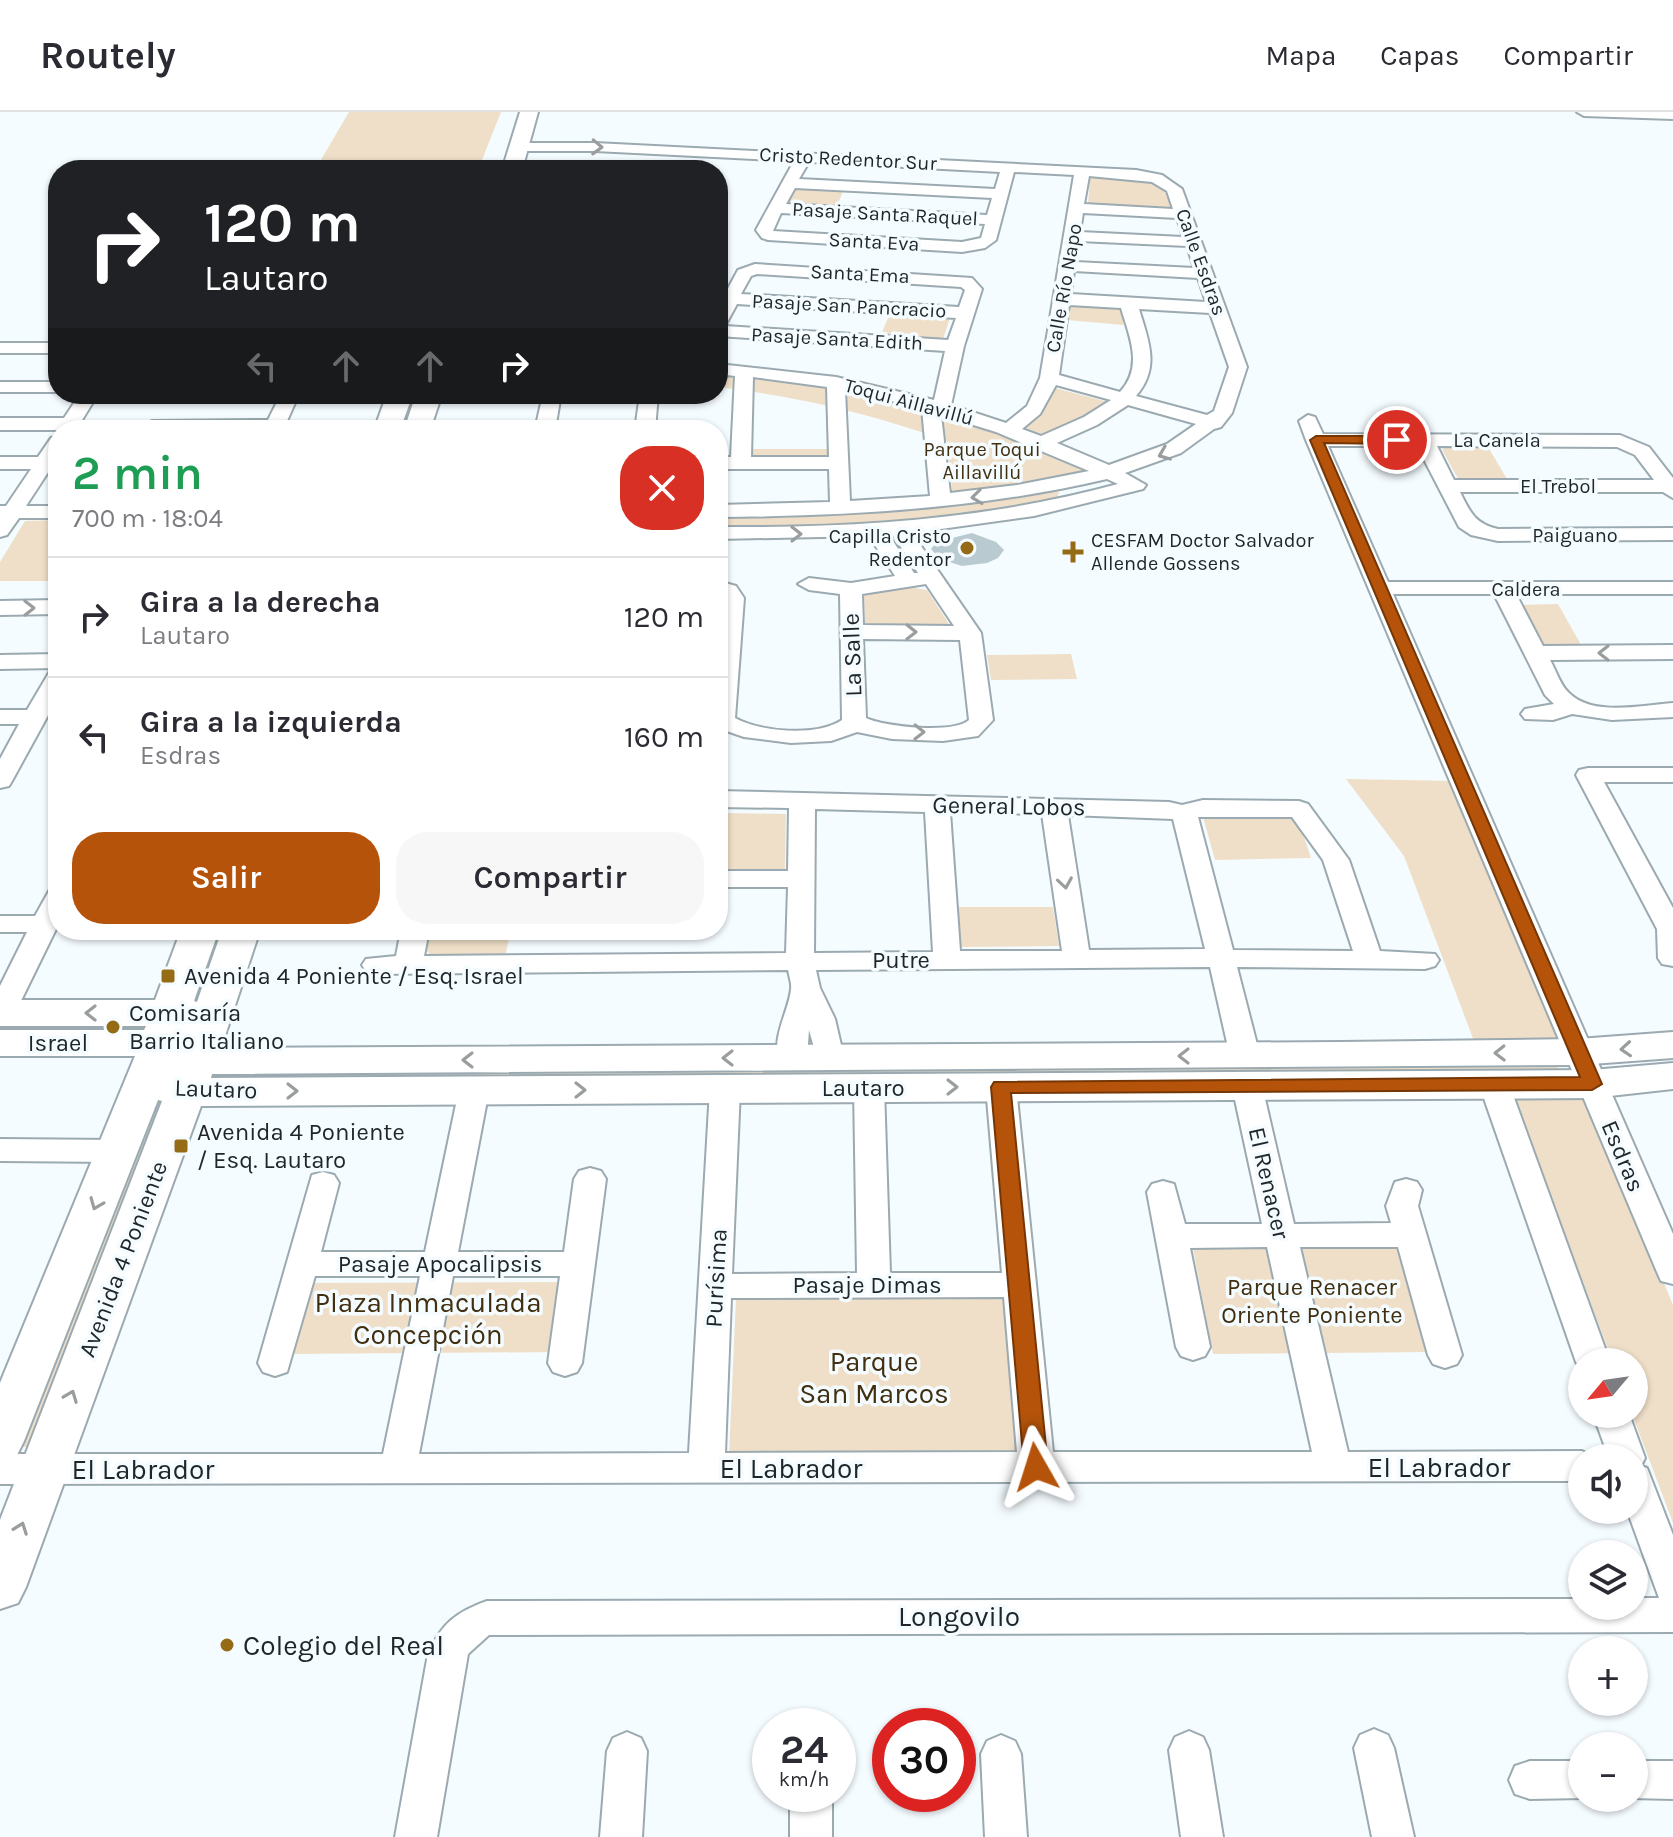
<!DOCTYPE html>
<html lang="es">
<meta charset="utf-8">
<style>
:root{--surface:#fff;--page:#f7f7f7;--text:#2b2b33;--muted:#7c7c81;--line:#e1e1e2;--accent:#b45309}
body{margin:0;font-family:Karla,sans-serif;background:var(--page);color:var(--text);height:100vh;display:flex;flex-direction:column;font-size:30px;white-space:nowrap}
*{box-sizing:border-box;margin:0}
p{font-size:26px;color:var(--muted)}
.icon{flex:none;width:44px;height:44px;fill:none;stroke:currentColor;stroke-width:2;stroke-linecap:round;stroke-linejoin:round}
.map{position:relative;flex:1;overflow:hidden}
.sheet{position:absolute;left:48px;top:308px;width:680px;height:520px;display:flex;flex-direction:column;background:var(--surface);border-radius:32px;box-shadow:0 2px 6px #0004}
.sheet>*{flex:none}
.top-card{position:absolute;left:48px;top:48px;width:680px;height:244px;border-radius:32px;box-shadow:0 2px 6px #0004;background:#202124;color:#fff;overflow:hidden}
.needle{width:52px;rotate:241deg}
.buttons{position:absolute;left:1568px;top:1236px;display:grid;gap:16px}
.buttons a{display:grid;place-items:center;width:80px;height:80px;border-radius:50%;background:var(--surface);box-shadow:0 2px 6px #0004;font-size:40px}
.speed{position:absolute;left:752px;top:1596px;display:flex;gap:16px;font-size:40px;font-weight:700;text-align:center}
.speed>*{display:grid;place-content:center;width:104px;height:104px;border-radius:50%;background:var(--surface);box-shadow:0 2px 6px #0004;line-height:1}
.speed small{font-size:20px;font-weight:400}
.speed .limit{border:12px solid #d22;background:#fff;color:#111}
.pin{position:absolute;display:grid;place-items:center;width:68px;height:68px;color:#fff;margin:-34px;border:4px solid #fff;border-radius:50%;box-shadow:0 2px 8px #0007}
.me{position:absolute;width:88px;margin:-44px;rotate:354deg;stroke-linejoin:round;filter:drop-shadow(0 0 6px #0008)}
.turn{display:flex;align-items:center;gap:28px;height:168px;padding:0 24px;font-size:36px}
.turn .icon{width:104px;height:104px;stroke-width:2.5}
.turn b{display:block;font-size:56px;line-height:68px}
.lanes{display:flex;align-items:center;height:76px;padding:0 24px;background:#0003;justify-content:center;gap:40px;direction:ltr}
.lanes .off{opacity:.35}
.round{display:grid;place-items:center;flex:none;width:84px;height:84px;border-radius:32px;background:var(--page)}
.overview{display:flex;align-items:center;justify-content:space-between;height:136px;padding:0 24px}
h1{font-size:48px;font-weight:600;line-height:60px;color:#1e9e55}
.primary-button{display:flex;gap:16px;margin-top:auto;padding:16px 24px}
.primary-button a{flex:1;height:92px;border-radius:32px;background:var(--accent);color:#fff;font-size:32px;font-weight:600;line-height:92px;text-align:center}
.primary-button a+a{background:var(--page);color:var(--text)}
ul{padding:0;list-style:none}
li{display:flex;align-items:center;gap:24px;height:120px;padding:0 24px;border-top:2px solid var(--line)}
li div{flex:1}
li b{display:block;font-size:30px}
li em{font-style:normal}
header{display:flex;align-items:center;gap:48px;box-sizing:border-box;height:112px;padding:0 40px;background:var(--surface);border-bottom:2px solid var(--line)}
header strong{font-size:38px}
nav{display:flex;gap:44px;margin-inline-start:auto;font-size:28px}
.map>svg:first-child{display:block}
.green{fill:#efdfc8}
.building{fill:#bacad1}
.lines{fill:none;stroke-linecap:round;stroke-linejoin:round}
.street-casing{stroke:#9baab1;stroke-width:4}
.secondary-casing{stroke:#9baab1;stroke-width:4}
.street{fill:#fff;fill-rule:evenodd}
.secondary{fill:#fff;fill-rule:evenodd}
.oneway{stroke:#9a9d9e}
.route{fill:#b45309;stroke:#753606;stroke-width:2}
.poi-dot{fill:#956b16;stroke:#f5fcff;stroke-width:3}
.labels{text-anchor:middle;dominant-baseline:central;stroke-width:7;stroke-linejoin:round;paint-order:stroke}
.far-street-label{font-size:20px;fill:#1f2528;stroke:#f5fcff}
.far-park-label{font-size:20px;fill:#412f10;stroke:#f5fcff}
.far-poi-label{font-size:20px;fill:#1f2528;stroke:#f5fcff;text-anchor:end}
.street-label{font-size:24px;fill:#1f2528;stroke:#f5fcff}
.poi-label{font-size:24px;fill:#1f2528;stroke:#f5fcff;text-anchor:start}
.park-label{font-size:24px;fill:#412f10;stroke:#f5fcff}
.near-park-label{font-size:28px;fill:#412f10;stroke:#f5fcff}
.near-street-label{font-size:28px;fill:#1f2528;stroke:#f5fcff}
.near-poi-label{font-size:28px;fill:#1f2528;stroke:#f5fcff;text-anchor:start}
</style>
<header>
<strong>Routely</strong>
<nav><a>Mapa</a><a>Capas</a><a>Compartir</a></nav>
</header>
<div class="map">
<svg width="1673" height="1725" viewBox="0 0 1673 1725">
<rect width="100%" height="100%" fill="#f5fcff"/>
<path class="green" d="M349 0H501L478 58H315Z
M1090 64 1151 70 1165 80 1172 98 1088 93Z
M796 75 844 77 836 96 787 94Z
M1068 191 1123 195V213L1067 208Z
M891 199 951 203 942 230 880 225Z
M718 260C777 268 836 275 895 289 959 304 1021 330 1081 354L1084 361 960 383 952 378 947 329C870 301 799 285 718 275Z
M1051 275 1112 291 1045 323 1023 315 1043 300Z
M1447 334 1488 335 1510 372 1460 370 1442 338Z
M753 337H832V349H752Z
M1052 377 1059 380 1056 390 973 403 858 415 718 417V404L862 400Z
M58 408V469H0V450L25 409Z
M910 475 927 478 951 515 865 512 864 482Z
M1558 492 1584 538 1542 537 1517 493Z
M1071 542 1077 567 991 568 987 543Z
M1346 667 1454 669 1566 929H1474L1404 744Z
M726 701 786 702 785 759 724 761Z
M1297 704 1311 746 1215 748 1203 705Z
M954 795H1053L1059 834 958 835Z
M428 818H511L505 845H432L424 835Z
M1553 948 1561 962 214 973 218 959Z
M1588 985 1673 1193V1411L1632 1302 1634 1250H1613L1513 986Z
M147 996 169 1000 39 1335H14Z
M1400 1135 1432 1240 1213 1242 1193 1137Z
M568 1170 560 1240 288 1242 306 1171Z
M1008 1185 1022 1343 729 1344 736 1186Z"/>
<path class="building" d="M972 421 996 430 1004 438 998 446 987 451 962 454 940 447 931 437 940 425 948 427Z"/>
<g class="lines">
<g class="street-casing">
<path id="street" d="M1577 0H1673V7L1584 4Z
M595 31 1136 58 1162 63 1182 77 1247 255 1232 301 1221 315 1214 317 1181 341 1125 361 1146 373 1143 377 1034 404 912 421 981 521 993 608 978 624 943 629 892 627 857 620 831 629 791 631 744 625 718 616V532L722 486 718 483V469L736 474 744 486 735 606C761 620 817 625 842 608L840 482 809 478 798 472 809 466 851 471 895 464 869 424 718 427V415C853 416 986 408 1118 372L1107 367C979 397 849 404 718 405V393L830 390 829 357H718V345H731L735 264 718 262V252L836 265 934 288 945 239 718 224V195L738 158 755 152 972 166 982 177 964 234 951 293 1006 311 1027 294 1040 266 1074 63 1014 60 996 128 985 136 962 140 768 128 762 126 756 118 794 49 595 39H519L512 35 519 31ZM809 50 1000 60 995 77 799 67ZM1089 64 1152 70 1167 79 1173 97 1084 92ZM795 76 992 86 987 103 786 92ZM781 101 985 112 981 126 962 130 773 119ZM1083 101 1177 106 1183 125 1080 120ZM1079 129 1187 134 1194 156 1076 150ZM1074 159 1198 166 1206 190 1071 182ZM757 162 961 175 965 178 959 195 741 182 751 164ZM737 192 956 206 948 228 725 214ZM1069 193 1121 196C1129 224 1144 254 1120 280L1059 263ZM1139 197 1210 201 1229 255 1214 299 1207 303 1136 284C1161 255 1148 228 1139 197ZM753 265 827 275 829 345H751ZM1056 273 1111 288 1084 305 1041 324 1022 317 1040 302ZM845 278 922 296 930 384 850 389ZM1128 293 1196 312 1167 332 1109 353 1057 331 1097 313ZM941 303 996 320 1089 359 1017 373 950 381ZM889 423H893L918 461H914ZM926 472 954 514 863 513 862 482ZM863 527 960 528 969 608C954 622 885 615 866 606Z
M0 231H58V241H0Z
M0 270H58V280H0Z
M80 282H98L76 318H0V306H64Z
M281 282H299L283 318H145L143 315 152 309 268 308Z
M543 282H561L555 318H535Z
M640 282H658L655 318H635Z
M1308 303 1315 305 1323 322 1620 323 1649 335 1673 366V386L1663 380H1460C1470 400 1475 412 1498 417L1673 416V428L1498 429 1471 423 1459 415 1417 334H1328L1388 470H1673V482H1516L1543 534 1673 533V547L1550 548C1556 558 1560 573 1569 581 1593 605 1642 593 1673 591V605L1612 608 1572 602 1553 608 1525 607 1521 602 1525 597 1554 592 1545 583 1494 482H1393L1673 1122V1172L1661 1169 1657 1160 1306 328 1299 309ZM1437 334 1617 335 1635 343 1654 368H1454Z
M58 324V345L26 394H58V406H19L7 423 0 425V394H6L31 357H0V345H38L51 326Z
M58 488V502L0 503V489Z
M58 542V556L0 557V543Z
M58 557V585L12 669 9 674 0 676V647L19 612H0V598H27L50 559Z
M1588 656H1673V670H1604L1673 796V854L1662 852 1658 846 1657 817 1576 663 1579 658Z
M718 679 1169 690 1182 693 1203 688 1299 689 1308 692 1349 748 1380 839 1435 842 1439 848 1435 854 1425 857 1237 855 1260 944 1255 951 1245 954 1235 951 1230 944 1210 855 816 858 820 876 835 907 844 946 839 953 829 956 819 953 809 918 807 946 802 953 792 956 782 953C768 930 789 900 791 877 792 872 789 864 788 858L376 862 366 859 362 853 366 847 396 844 401 818H429L424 844 786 841 788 775H718V759H788L789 696 718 695ZM815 697 925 700 933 840 814 841ZM950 700 1042 702 1062 839H960ZM1068 703 1173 707 1205 837 1089 838ZM1198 705H1292L1323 748 1353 839 1233 838Z
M58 777V813L15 901 11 908 0 910V874L27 820H0V804H35L49 779Z
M1494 962 1505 965 1509 972 1610 1250H1582V1260L1576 1250 1479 972 1483 965Z
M1247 964 1258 967 1262 974 1294 1112 1391 1111 1386 1094 1395 1070 1406 1067 1417 1070 1422 1078 1418 1094 1462 1243 1457 1252 1445 1256 1433 1252 1428 1243 1398 1135H1300L1348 1340 1582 1339 1596 1346H1582V1369L0 1372V1342H383L420 1164H315L287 1260 275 1264 263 1260 258 1251 312 1063 323 1060 334 1063 339 1071 321 1140H425L459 978 463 971 474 968 485 971 489 978 458 1140H564L574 1067 579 1059 590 1056 601 1059 606 1067 582 1251 577 1260 565 1264 553 1260 548 1251 560 1164H453L419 1342 689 1341 710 977 714 970 725 967 736 970 740 977 732 1162 857 1161 854 976 858 969 869 966 880 969 884 976 890 1161H1002L986 975 990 968 1001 965 1012 968 1016 975 1053 1340H1312L1267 1135 1190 1136 1210 1235 1205 1244 1193 1248 1181 1244 1176 1235 1147 1080 1152 1072 1163 1069 1174 1072 1185 1112H1262L1232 974 1236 967ZM1004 1185 1017 1340 725 1341 731 1186Z
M0 1027 117 1028 128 1031 132 1039 128 1047 117 1050 0 1049Z
M1593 1302H1629L1645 1346 1641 1354 1647 1356 1673 1423V1520L489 1523 468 1542 437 1725H395L428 1542C441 1512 456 1500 487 1489L1582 1487V1494H1634V1486H1659L1627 1398H1634V1346H1609Z
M1374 1617 1388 1623 1394 1636 1414 1725H1372L1354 1636 1360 1623Z
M1189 1619 1203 1625 1209 1638 1223 1725H1181L1169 1638 1175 1625Z
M627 1620 641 1626 647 1639 642 1725H600L607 1639 613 1626Z
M1001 1623 1015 1629 1021 1642 1027 1725H985L981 1642 987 1629Z
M1530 1649H1582V1686H1585L1530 1687 1515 1682 1509 1668 1515 1654Z
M1634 1649H1673V1687L1631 1686H1634Z
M790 1682H832V1725H790Z"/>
</g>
<g class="secondary-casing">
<path id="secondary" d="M520 0H538L522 58H502Z
M387 282H413L400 318H374Z
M416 282H442L430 318H404Z
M181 818H219L194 889 197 890 222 818H260L221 936 1341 930 1578 927 1673 920V946L1578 953 212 962 211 966 1592 958 1673 951V977L1592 986 201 994 26 1475 18 1491 0 1497V1408L162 989 158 988 24 1329 17 1343 0 1348V1271L135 944H0V918H144L146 914H0V888H155Z"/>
</g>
<use href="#street" class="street"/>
<use href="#secondary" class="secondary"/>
</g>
<defs><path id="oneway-chevron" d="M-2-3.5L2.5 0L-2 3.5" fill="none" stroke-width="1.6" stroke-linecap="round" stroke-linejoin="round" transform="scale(2)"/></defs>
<g class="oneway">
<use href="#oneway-chevron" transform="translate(597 35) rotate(2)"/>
<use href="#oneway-chevron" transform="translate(1164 342) rotate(158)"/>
<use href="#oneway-chevron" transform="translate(977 385) rotate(173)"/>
<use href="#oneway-chevron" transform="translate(796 422)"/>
<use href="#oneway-chevron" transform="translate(29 496) rotate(-1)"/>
<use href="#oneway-chevron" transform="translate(911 520) rotate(1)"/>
<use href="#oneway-chevron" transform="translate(1604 541) rotate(180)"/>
<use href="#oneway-chevron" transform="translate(919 620) rotate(1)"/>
<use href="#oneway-chevron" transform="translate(1065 771) rotate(81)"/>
<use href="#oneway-chevron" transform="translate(91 901) rotate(180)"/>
<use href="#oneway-chevron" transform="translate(1626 937) rotate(176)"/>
<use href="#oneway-chevron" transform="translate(1500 941) rotate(179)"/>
<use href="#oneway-chevron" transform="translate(1184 944) rotate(180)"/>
<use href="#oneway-chevron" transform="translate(728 946) rotate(180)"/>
<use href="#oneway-chevron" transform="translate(468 948) rotate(180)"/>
<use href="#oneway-chevron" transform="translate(952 975)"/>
<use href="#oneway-chevron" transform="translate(580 978)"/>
<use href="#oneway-chevron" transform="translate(292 979)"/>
<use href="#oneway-chevron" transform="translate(96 1092) rotate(112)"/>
<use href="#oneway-chevron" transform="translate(71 1284) rotate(-69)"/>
<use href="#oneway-chevron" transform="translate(21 1416) rotate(-70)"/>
</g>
<path class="route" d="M1316 324H1397L1403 328 1397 332 1324 331 1602 972 1592 978 1011 981 1048 1355 1045 1362 1036 1365 1028 1362 1024 1355 991 975 994 970 1580 965 1310 328Z"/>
<g class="poi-dot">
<circle cx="967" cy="436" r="8"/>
<path d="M1069 428h8v8h8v8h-8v8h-8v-8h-8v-8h8z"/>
<rect x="160" y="856" width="16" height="16" rx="4"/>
<circle cx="113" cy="915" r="8"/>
<rect x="173" y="1026" width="16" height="16" rx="4"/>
<circle cx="227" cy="1533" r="8"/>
</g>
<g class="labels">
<g class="far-street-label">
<text transform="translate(848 47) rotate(3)">Cristo Redentor Sur</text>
<text transform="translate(885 102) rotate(3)">Pasaje Santa Raquel</text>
<text transform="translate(874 130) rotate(3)">Santa Eva</text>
<text transform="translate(1201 150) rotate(70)">Calle Esdras</text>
<text transform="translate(860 162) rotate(3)">Santa Ema</text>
<text transform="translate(1064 176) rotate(-80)">Calle Río Napo</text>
<text transform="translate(849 194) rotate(3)">Pasaje San Pancracio</text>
<text transform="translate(837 227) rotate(3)">Pasaje Santa Edith</text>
<text transform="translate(909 290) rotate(15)">Toqui Aillavillú</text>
<text x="1497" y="328">La Canela</text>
<text x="1558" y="374">El Trebol</text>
<text x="1575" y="423">Paiguano</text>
<text x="1526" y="477">Caldera</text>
</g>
<g class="far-park-label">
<text x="982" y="337">Parque Toqui<tspan x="982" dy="23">Aillavillú</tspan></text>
</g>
<g class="far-poi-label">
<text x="951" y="424">Capilla Cristo<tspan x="951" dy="23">Redentor</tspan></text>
<text x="1091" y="428" text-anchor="start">CESFAM Doctor Salvador<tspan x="1091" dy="23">Allende Gossens</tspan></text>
</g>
<g class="street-label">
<text transform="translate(852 543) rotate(-92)">La Salle</text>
<text transform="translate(1009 694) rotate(1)">General Lobos</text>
<text x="901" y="848">Putre</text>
<text x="58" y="931">Israel</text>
<text x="863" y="976">Lautaro</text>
<text transform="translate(216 977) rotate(2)">Lautaro</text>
<text transform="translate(1623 1044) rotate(67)">Esdras</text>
<text transform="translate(1269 1071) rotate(77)">El Renacer</text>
<text transform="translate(123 1147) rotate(-69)">Avenida 4 Poniente</text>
<text x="440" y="1152">Pasaje Apocalipsis</text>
<text transform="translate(716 1166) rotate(-87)">Purísima</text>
<text x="867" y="1173">Pasaje Dimas</text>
</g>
<g class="poi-label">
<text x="184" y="864">Avenida 4 Poniente / Esq. Israel</text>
<text x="129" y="901">Comisaría<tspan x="129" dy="28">Barrio Italiano</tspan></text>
<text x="197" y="1020">Avenida 4 Poniente<tspan x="197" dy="28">/ Esq. Lautaro</tspan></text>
</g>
<g class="park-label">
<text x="1312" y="1175">Parque Renacer<tspan x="1312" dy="28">Oriente Poniente</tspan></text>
</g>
<g class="near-park-label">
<text x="428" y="1190">Plaza Inmaculada<tspan x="428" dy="32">Concepción</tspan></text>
<text x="874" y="1249">Parque<tspan x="874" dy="32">San Marcos</tspan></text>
</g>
<g class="near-street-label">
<text x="1439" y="1355">El Labrador</text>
<text x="791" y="1356">El Labrador</text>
<text x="143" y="1357">El Labrador</text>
<text x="959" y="1504">Longovilo</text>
</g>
<g class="near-poi-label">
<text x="243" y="1533">Colegio del Real</text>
</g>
</g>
</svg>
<div class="buttons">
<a><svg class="needle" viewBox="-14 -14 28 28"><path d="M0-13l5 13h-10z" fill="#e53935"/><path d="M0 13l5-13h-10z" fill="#7c7c81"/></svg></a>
<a><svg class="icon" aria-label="sound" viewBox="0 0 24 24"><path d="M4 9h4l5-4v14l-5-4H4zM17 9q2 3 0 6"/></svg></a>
<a><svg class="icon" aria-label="layers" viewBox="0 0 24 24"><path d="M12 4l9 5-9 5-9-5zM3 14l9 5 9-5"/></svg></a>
<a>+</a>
<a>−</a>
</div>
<div class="speed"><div>24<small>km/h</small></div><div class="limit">30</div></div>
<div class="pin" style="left:1397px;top:328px;background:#d93025"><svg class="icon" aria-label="arrive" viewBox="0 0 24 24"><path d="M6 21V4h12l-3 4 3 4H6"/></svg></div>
<svg class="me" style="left:1036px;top:1355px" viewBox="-20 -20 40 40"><path d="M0-17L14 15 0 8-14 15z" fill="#b45309" stroke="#fff" stroke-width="4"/></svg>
<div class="top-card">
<div class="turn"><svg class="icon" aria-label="right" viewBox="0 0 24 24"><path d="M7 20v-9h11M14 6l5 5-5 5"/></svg><div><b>120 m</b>Lautaro</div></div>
<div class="lanes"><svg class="icon off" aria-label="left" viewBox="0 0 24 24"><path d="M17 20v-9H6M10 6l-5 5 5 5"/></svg><svg class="icon off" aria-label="ahead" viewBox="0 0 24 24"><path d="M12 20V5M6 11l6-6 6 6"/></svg><svg class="icon off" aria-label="ahead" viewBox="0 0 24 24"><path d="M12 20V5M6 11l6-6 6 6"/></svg><svg class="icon" aria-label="right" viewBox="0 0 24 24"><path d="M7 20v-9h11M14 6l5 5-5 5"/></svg></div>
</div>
<section class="sheet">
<div class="overview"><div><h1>2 min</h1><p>700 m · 18:04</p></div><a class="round" style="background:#d93025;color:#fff"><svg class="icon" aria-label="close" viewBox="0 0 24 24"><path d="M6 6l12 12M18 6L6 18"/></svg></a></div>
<ul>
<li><svg class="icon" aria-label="right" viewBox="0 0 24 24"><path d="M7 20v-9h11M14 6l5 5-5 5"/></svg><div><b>Gira a la derecha</b><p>Lautaro</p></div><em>120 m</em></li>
<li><svg class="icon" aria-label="left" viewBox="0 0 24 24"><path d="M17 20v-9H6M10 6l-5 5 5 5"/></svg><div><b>Gira a la izquierda</b><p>Esdras</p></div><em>160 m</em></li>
</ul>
<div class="primary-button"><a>Salir</a><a>Compartir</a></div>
</section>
</div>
